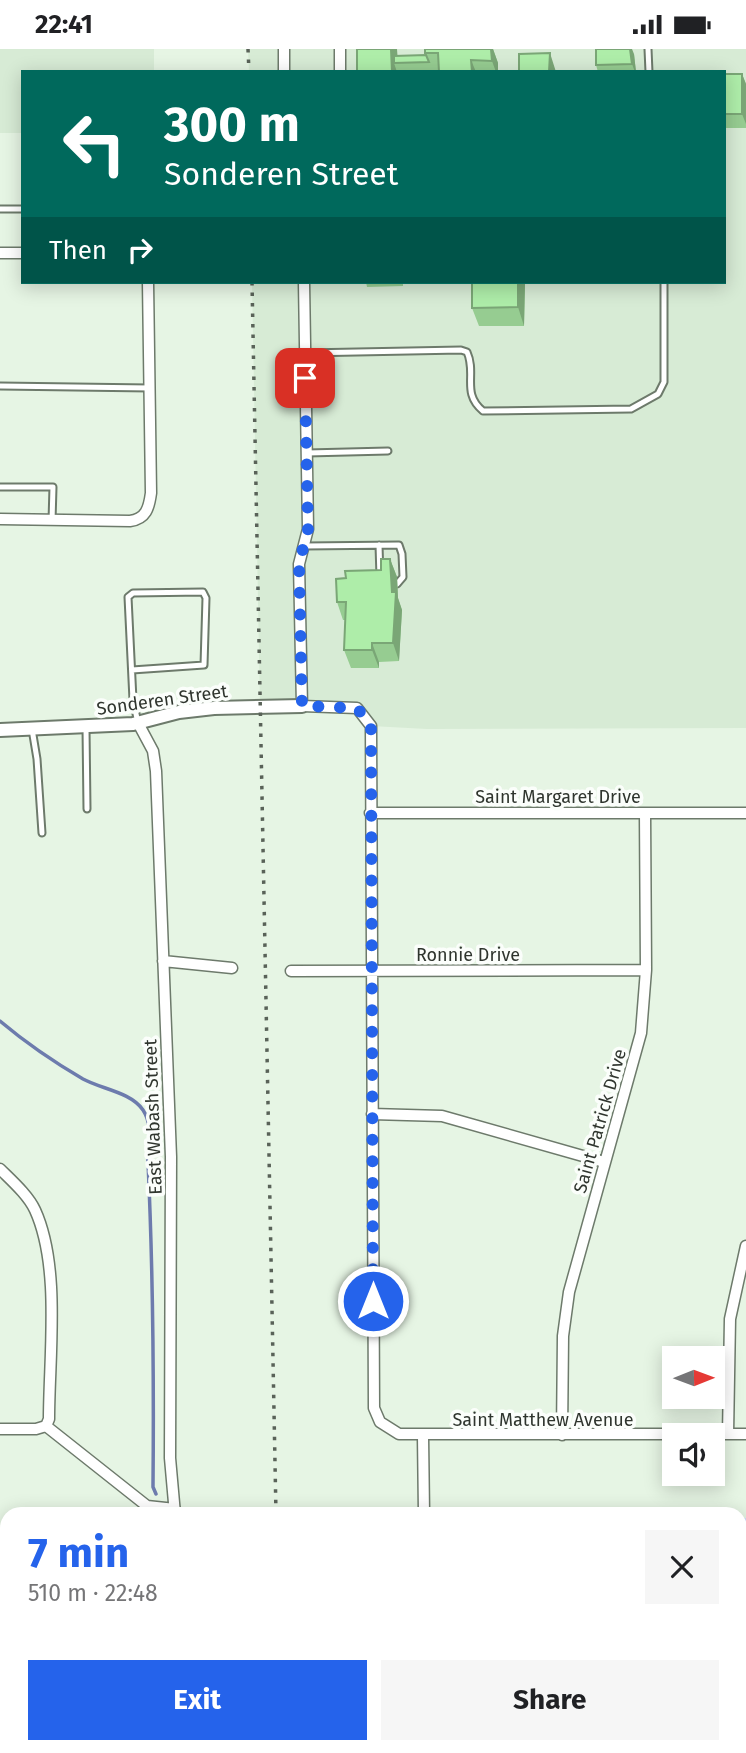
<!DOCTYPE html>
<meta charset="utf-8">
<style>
:root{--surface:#fff;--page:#f6f6f6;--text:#202124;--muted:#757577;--accent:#2563eb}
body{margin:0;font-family:"Fira Sans",sans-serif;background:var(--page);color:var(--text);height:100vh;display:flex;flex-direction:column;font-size:26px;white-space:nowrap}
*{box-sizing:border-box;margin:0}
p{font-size:23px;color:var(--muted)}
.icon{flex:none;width:38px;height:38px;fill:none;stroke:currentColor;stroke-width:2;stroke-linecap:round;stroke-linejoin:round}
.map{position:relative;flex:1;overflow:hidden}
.details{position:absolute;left:0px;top:1458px;width:747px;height:247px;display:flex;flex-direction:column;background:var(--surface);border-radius:21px 21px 0 0;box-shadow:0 4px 18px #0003}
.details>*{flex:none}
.banner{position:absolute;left:21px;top:21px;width:705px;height:214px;border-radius:0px;box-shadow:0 4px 18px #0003;background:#00695c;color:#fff;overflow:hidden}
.needle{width:46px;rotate:89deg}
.buttons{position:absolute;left:662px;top:1297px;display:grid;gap:14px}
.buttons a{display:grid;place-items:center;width:63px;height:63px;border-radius:0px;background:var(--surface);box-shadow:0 4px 18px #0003;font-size:35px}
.pin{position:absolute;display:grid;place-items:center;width:60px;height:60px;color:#fff;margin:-30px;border-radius:14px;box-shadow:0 4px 10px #0006}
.me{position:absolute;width:77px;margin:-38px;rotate:0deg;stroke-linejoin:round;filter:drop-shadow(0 0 5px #0008)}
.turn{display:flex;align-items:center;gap:24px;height:147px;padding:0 28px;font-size:32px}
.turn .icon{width:91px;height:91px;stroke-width:2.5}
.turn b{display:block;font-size:49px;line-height:60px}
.then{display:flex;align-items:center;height:66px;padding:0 28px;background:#0003;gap:14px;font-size:26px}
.round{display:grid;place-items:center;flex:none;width:74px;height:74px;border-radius:0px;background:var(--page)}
.head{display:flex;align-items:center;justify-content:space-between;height:119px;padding:0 28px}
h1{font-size:42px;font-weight:700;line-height:52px;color:var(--accent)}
.cta{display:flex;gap:14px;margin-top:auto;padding:14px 28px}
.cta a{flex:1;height:80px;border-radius:0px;background:var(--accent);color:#fff;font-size:28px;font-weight:700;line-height:80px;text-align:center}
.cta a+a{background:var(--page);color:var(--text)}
.status{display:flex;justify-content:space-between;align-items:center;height:49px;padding:0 35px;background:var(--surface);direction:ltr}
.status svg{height:19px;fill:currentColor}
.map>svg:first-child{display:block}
.built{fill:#d7ebd5}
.green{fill:#d5defe}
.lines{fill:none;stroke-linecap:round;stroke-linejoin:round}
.stream{stroke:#6d7bad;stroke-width:3.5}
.service-casing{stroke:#6d7a6b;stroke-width:9}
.minor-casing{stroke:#6d7a6b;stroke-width:13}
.tertiary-casing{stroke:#6d7a6b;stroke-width:16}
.service{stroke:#fff;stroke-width:5}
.minor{stroke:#fff;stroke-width:10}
.tertiary{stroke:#fff;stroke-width:12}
.rail{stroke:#596258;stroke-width:3.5;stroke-dasharray:3.5 7;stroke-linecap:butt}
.wall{fill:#96cc91}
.shaded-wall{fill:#7aa676}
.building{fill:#aeeda9;stroke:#7aa676;stroke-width:2}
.route{stroke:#2563eb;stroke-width:12;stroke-dasharray:0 21.6}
.labels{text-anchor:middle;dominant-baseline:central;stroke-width:7;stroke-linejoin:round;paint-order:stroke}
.street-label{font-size:18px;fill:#2f352e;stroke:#fbfefb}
</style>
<div class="status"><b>22:41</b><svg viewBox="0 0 49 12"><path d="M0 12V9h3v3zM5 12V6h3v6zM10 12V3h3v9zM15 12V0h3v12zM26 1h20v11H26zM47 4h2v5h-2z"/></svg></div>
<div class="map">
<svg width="746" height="1704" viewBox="0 0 746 1704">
<rect width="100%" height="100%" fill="#e6f5e4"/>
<path class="built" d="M0 0H154V23H23V84H0Z
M248 0H746V679L427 680 371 677 357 659 260 658 252 233H724V23H249Z"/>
<path class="green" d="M740 1469H746V1704H279V1698H740Z"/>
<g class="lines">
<path class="stream" d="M0 972C26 994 54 1013 83 1030 101 1040 131 1043 143 1061 154 1078 147 1095 148 1113 153 1221 154 1330 153 1438L156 1445
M0 1576 7 1574
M237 1698 253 1704
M320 1698 327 1704
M297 1704 301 1698"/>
<g class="service-casing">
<path id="service" d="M648 0 649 23
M0 160H23
M305 304 461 301 467 303C477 325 461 344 483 362L631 360 658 345 664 333V233
M0 337 150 339
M307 404 388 402
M0 438H53L52 472
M379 496 380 528
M305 497 399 496 402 505 403 528 397 535
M132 621 204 616 206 549 203 543 133 544 128 548 133 651 138 674
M86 679 87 760
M32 680 37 710 42 784
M740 1493H746
M461 1698V1704
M394 1704 395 1698"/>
</g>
<g class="minor-casing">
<path id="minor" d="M340 0V23
M284 23V0
M0 204H23
M304 233 308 480 299 515 302 657 357 659 371 677 374 1359 380 1373 399 1385H746
M0 470 130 472C146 470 149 459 151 444L148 233
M138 674 153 702 156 722 171 1108 170 1409 175 1465
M370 764H746
M163 912 232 919
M291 922 646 921
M372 1065 442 1067 604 1113
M0 1120C12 1132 28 1146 35 1161 61 1218 49 1307 49 1370L46 1377
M46 1377 147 1457 175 1460
M0 1380H36L46 1377
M728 1385 730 1270 746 1197
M562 1386 563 1287 569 1243 641 984 646 921 645 764
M423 1387 424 1465
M0 1663 7 1664
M49 1698 53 1704
M426 1698V1704
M169 1704V1698"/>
</g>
<g class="tertiary-casing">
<path id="tertiary" d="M0 681 133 675 179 663 214 659 302 657"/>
</g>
<use href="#service" class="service"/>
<use href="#minor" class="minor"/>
<use href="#tertiary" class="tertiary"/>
<path class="rail" d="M248 0 249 23
M252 233 276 1465
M281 1698V1704"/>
</g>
<path class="wall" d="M425 0H493L498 14V23H357L397 7 426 6Z
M634 5 636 23H598L596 16Z
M724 25H742L746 35V79H724Z
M366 233H403V237L367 238Z
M525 234 524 277H479L472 259Z
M390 510 397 528 398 549 402 561 399 612 379 613V619H351L344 601 345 571H343L337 553 346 529 381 521Z"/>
<path class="shaded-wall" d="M391 0H397L398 14H394L397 23H392Z
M491 0H493L498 14V23H496L492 12Z
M630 0H632L634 5 636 23H635L632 15Z
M550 4 556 23H549Z
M471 11 476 23H472Z
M742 25 746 35V75L742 65Z
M518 233H524L525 234 524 277 518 258Z
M390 510 397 528 398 549 402 561 399 612 393 594Z
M372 594 379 613V619L372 601Z"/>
<path class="building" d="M357 0H391L392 23H357Z
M425 0H491L492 12 471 11 472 23H439L438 4H425Z
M596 0H630L632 15 596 16Z
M550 4 549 23H519V5Z
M426 6 429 13 394 14V7Z
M724 25H742V65H724Z
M472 233H518V258L472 259Z
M381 510H390L392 543H396L393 594H372V601H344L346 553H337L336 530 346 529 345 522 381 521Z"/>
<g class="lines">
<path class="route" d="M305 329 308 480 299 515 302 657 357 659 371 677 373 1252"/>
</g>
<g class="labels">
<g class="street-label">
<text transform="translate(162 651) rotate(-8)">Sonderen Street</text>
<text x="558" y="748">Saint Margaret Drive</text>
<text x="468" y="906">Ronnie Drive</text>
<text transform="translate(153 1068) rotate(-92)">East Wabash Street</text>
<text transform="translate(600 1072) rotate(-74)">Saint Patrick Drive</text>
<text x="543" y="1371">Saint Matthew Avenue</text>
</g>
</g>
</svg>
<div class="buttons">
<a><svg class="needle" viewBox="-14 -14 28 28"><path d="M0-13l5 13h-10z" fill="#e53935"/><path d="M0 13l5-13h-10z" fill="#757577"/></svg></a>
<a><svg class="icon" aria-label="sound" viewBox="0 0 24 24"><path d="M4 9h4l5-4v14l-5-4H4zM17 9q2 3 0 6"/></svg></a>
</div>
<div class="pin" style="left:305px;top:329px;background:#d93025"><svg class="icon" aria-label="arrive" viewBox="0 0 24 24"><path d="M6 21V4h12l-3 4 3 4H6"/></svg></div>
<svg class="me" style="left:373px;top:1252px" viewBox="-20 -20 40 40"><circle r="17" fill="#2563eb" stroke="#fff" stroke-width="3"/><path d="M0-11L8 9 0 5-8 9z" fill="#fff"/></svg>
<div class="banner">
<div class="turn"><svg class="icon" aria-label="left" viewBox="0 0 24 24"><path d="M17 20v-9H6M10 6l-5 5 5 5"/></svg><div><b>300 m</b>Sonderen Street</div></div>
<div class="then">Then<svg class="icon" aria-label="right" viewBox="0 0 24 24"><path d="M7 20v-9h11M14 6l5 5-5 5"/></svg></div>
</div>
<section class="details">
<div class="head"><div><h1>7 min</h1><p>510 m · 22:48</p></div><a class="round"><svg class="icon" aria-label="close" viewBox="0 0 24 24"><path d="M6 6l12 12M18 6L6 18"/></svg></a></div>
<div class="cta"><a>Exit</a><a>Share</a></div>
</section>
</div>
